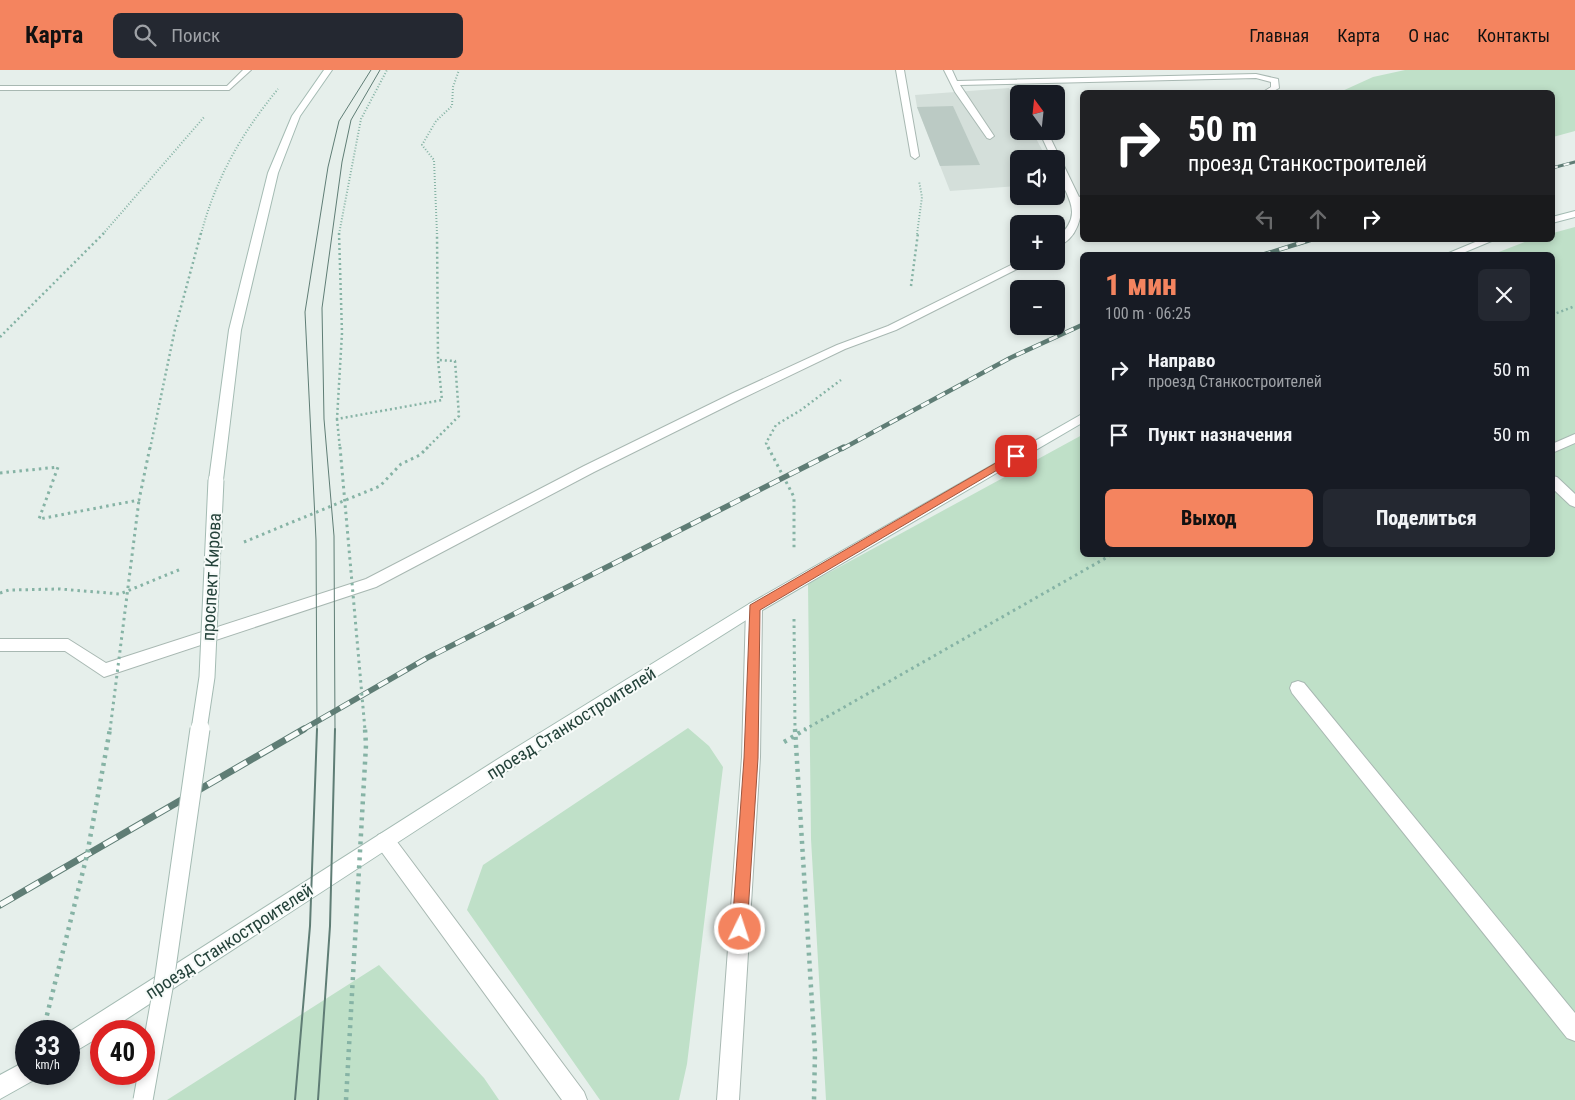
<!DOCTYPE html>
<html lang="ru">
<meta charset="utf-8">
<style>
:root{--surface:#171b24;--page:#242831;--text:#f1f3f6;--muted:#9ea1a6;--accent:#f4845f}
body{margin:0;font-family:"Roboto Condensed",sans-serif;background:var(--page);color:var(--text);height:100vh;display:flex;flex-direction:column;font-size:19px;white-space:nowrap}
*{box-sizing:border-box;margin:0}
p{font-size:16px;color:var(--muted)}
.icon{flex:none;width:28px;height:28px;fill:none;stroke:currentColor;stroke-width:2;stroke-linecap:round;stroke-linejoin:round}
.map{position:relative;flex:1;overflow:hidden}
.details{position:absolute;left:1080px;top:182px;width:475px;height:305px;display:flex;flex-direction:column;background:var(--surface);border-radius:8px;box-shadow:0 2px 8px #0003}
.details>*{flex:none}
.hud{position:absolute;left:1080px;top:20px;width:475px;height:152px;border-radius:8px;box-shadow:0 2px 8px #0003;background:#202124;color:#fff;overflow:hidden}
.needle{width:32px;rotate:345deg}
.fabs{position:absolute;left:1010px;top:15px;display:grid;gap:10px}
.fabs a{display:grid;place-items:center;width:55px;height:55px;border-radius:8px;background:var(--surface);box-shadow:0 2px 8px #0003;font-size:25px}
.speed{position:absolute;left:15px;top:950px;display:flex;gap:10px;font-size:25px;font-weight:700;text-align:center}
.speed>*{display:grid;place-content:center;width:65px;height:65px;border-radius:50%;background:var(--surface);box-shadow:0 2px 8px #0003;line-height:1}
.speed small{font-size:12px;font-weight:400}
.speed .limit{border:8px solid #d22;background:#fff;color:#111}
.pin{position:absolute;display:grid;place-items:center;width:42px;height:42px;color:#fff;margin:-21px;border-radius:10px;box-shadow:0 2px 8px #0006}
.me{position:absolute;width:55px;margin:-28px;rotate:4deg;stroke-linejoin:round;filter:drop-shadow(0 0 4px #0008)}
.turn{display:flex;align-items:center;gap:18px;height:105px;padding:0 25px;font-size:22px}
.turn .icon{width:65px;height:65px;stroke-width:2.5}
.turn b{display:block;font-size:35px;line-height:42px}
.lanes{display:flex;align-items:center;height:48px;padding:0 25px;background:#0003;justify-content:center;gap:25px;direction:ltr}
.lanes .off{opacity:.35}
.round{display:grid;place-items:center;flex:none;width:52px;height:52px;border-radius:8px;background:var(--page)}
.overview{display:flex;align-items:center;justify-content:space-between;height:85px;padding:0 25px}
h1{font-size:30px;font-weight:800;line-height:38px;color:var(--accent)}
.primary-button{display:flex;gap:10px;margin-top:auto;padding:10px 25px}
.primary-button a{flex:1;height:58px;border-radius:8px;background:var(--accent);color:#111;font-size:20px;font-weight:800;line-height:58px;text-align:center}
.primary-button a+a{background:var(--page);color:var(--text)}
ul{padding:0;list-style:none}
li{display:flex;align-items:center;gap:15px;height:65px;padding:0 25px}
li div{flex:1}
li b{display:block;font-size:19px}
li em{font-style:normal}
header{display:flex;align-items:center;gap:30px;box-sizing:border-box;height:70px;padding:0 25px;background:var(--accent);color:#111}
header strong{font-size:24px}
nav{display:flex;gap:28px;margin-inline-start:auto;font-size:18px}
.search{width:350px;height:45px;background:var(--page);display:flex;align-items:center;gap:12px;box-sizing:border-box;padding:0 18px;border-radius:8px;color:var(--muted);font-size:19px}
.map>svg:first-child{display:block}
.built{fill:#d4dfda}
.green{fill:#bfe0c8}
.building{fill:#bbcac4}
.lines{fill:none;stroke-linecap:round;stroke-linejoin:round}
.service-casing{stroke:#a8b8b2;stroke-width:2}
.tertiary-casing{stroke:#a8b8b2;stroke-width:2}
.secondary-casing{stroke:#a4bbb3;stroke-width:2}
.path-far3{stroke:#86b3a5;stroke-width:2;stroke-dasharray:1 2;stroke-linecap:butt}
.path-far2{stroke:#86b3a5;stroke-width:2.5;stroke-dasharray:2 3;stroke-linecap:butt}
.path-far1{stroke:#86b3a5;stroke-width:3;stroke-dasharray:2.5 4;stroke-linecap:butt}
.path{stroke:#86b3a5;stroke-width:4.5;stroke-dasharray:3 5;stroke-linecap:butt}
.service{fill:#fff;fill-rule:evenodd}
.tertiary{fill:#fff;fill-rule:evenodd}
.secondary{fill:#fff;fill-rule:evenodd}
.tram-far1{stroke:#5f7d75;stroke-width:1}
.tram{stroke:#5f7d75;stroke-width:2}
.rail-far3-casing{stroke:#5f7d75;stroke-width:3}
.rail-far2-casing{stroke:#5f7d75;stroke-width:4.5}
.rail-far1-casing{stroke:#5f7d75;stroke-width:5.5}
.rail-casing{stroke:#5f7d75;stroke-width:7}
.rail-far3{stroke:#f7fbf9;stroke-width:2;stroke-dasharray:6;stroke-linecap:butt}
.rail-far2{stroke:#f7fbf9;stroke-width:3;stroke-dasharray:9;stroke-linecap:butt}
.rail-far1{stroke:#f7fbf9;stroke-width:4;stroke-dasharray:11;stroke-linecap:butt}
.rail{stroke:#f7fbf9;stroke-width:5;stroke-dasharray:15;stroke-linecap:butt}
.secondary-bridge-far1-casing{stroke:#a4bbb3;stroke-width:17;stroke-linecap:butt}
.secondary-bridge-casing{stroke:#a4bbb3;stroke-width:21;stroke-linecap:butt}
.path-bridge-far2{stroke:#86b3a5;stroke-width:2.5;stroke-dasharray:2 3;stroke-linecap:butt}
.path-bridge-far1{stroke:#86b3a5;stroke-width:3;stroke-dasharray:2.5 4;stroke-linecap:butt}
.path-bridge{stroke:#86b3a5;stroke-width:4.5;stroke-dasharray:3 5;stroke-linecap:butt}
.secondary-bridge-far1{stroke:#fff;stroke-width:15}
.secondary-bridge{stroke:#fff;stroke-width:19}
.route{fill:#f4845f;stroke:#9f563e}
.labels{text-anchor:middle;dominant-baseline:central;stroke-width:4;stroke-linejoin:round;paint-order:stroke}
.street-label{font-size:18px;fill:#24423a;stroke:#f7fbf9}
</style>
<header>
<strong>Карта</strong>
<div class="search"><svg class="icon" aria-label="search" viewBox="0 0 24 24"><circle cx="10" cy="10" r="6"/><path d="M15 15l6 6"/></svg>Поиск</div>
<nav><a>Главная</a><a>Карта</a><a>О нас</a><a>Контакты</a></nav>
</header>
<div class="map">
<svg width="1575" height="1030" viewBox="0 0 1575 1030">
<rect width="100%" height="100%" fill="#e6efeb"/>
<path class="built" d="M1009 18 1019 36V61H1032L1047 89H1019V116L950 121 917 37 915 25Z"/>
<path class="green" d="M1405 0H1575V61L1553 67 1552 22H1340L1373 7Z
M1575 157V1030H826L811 769 808 514 1082 365V485H1552V185H1491L1530 170H1552L1553 163Z
M688 658 709 676 723 697 687 994 679 1030H600L467 840 483 795Z
M379 895 484 1008 499 1030H167Z"/>
<path class="building" d="M953 36 980 95 940 96 917 37Z"/>
<g class="lines">
<g class="service-casing">
<path id="service" d="M243 0H251L229 20H0V16H227Z
M896 0H904L919 86 915 89 911 86Z
M944 0H952L957 11 1256 4 1278 9 1279 18 1272 22H1263L1271 17V12L1256 8 960 15 994 66 990 69 987 68 955 22Z
M1039 61H1047L1079 127 1082 126C1082 145 1079 169 1056 177V169C1092 139 1056 121 1056 89H1052Z
M1019 191H1033L896 260 845 279 741 329 594 402 376 517 104 607 65 581H0V569H68L106 593 366 509 584 396 733 323 837 275 888 256Z
M1575 364V373L1552 383V374Z
M1552 406 1557 407 1575 424V437L1570 435 1552 418Z
M1298 611 1304 613 1575 943V971L1567 968 1292 623 1290 618 1292 613Z"/>
</g>
<g class="tertiary-casing">
<path id="tertiary" d="M754 532 759 534 762 538 760 687 739 1030H717L742 687 746 538 749 534Z
M385 762 392 765 584 1022 587 1030H562L378 777 376 771 378 765Z"/>
</g>
<g class="secondary-casing">
<path id="secondary" d="M324 0H332L300 46 278 103 241 260 223 410 216 415 209 410 229 260 268 103 292 46Z
M1575 141V147L1552 153V147Z
M1480 170H1494L1458 185H1444Z
M1082 344V353L759 542 521 692 108 961H101V966L69 985V962L509 682 749 534Z
M26 991V1004H36L34 1010 0 1029V1005Z"/>
</g>
<path class="path-far3" d="M103 164 205 46
M201 164C216 108 241 64 278 19
M339 164 361 49 387 0
M437 164 434 90 422 75 436 51 452 36 453 17 459 0
M917 164 922 127 919 111"/>
<path class="path-far2" d="M339 163 342 263 337 349 442 330 438 290
M911 216 918 163
M1552 245 1575 236
M0 267 104 163
M150 379 175 259 201 163
M426 379 459 346 455 291 438 290 437 163
M769 379 766 373 776 355 801 340 841 310"/>
<path class="path-far1" d="M768 377 794 427V480
M0 403 58 397 39 449 139 430 150 377
M244 472 380 416 401 394 420 385 428 377
M0 523 9 520 60 519 120 524 181 499
M794 549 795 660
M804 660 1111 485"/>
<path class="path" d="M795 659 815 982 814 1030
M784 672 806 659"/>
<use href="#service" class="service"/>
<use href="#tertiary" class="tertiary"/>
<use href="#secondary" class="secondary"/>
<path class="tram-far1" d="M317 660 316 470 305 242 328 97 339 51 371 0
M335 660 334 466 324 349 322 238 342 92 351 50 380 0"/>
<path class="tram" d="M295 1030 310 856 317 659
M318 1030 330 856 335 659"/>
<g class="rail-far3-casing">
<path id="rail-far3" d="M1552 98 1575 92"/>
</g>
<g class="rail-far2-casing">
<path id="rail-far2" d="M1262 185 1310 170
M842 379 1010 288 1082 255"/>
</g>
<g class="rail-far1-casing">
<path id="rail-far1" d="M302 660 427 588 844 377"/>
</g>
<g class="rail-casing">
<path id="rail" d="M0 835 304 659"/>
</g>
<use href="#rail-far3" class="rail-far3"/>
<use href="#rail-far2" class="rail-far2"/>
<use href="#rail-far1" class="rail-far1"/>
<use href="#rail" class="rail"/>
<g class="secondary-bridge-far1-casing">
<path id="secondary-bridge-far1" d="M199 660 207 607 216 410"/>
</g>
<g class="secondary-bridge-casing">
<path id="secondary-bridge" d="M143 1030 164 912 200 659"/>
</g>
<path class="path-bridge-far2" d="M337 349 340 379"/>
<path class="path-bridge-far1" d="M340 377 365 660
M110 660 139 430"/>
<path class="path-bridge" d="M43 961 87 785 110 659
M346 1030 366 675 365 659"/>
<use href="#secondary-bridge-far1" class="secondary-bridge-far1"/>
<use href="#secondary-bridge" class="secondary-bridge"/>
</g>
<path class="route" d="M1013 383H1020L1021 386 760 540 758 688 747 859 745 864 740 866 734 864 732 859 744 688 750 535Z"/>
<g class="labels">
<g class="street-label">
<text transform="translate(211 507) rotate(-87)">проспект Кирова</text>
<text transform="translate(571 653) rotate(-32)">проезд Станкостроителей</text>
<text transform="translate(229 871) rotate(-33)">проезд Станкостроителей</text>
</g>
</g>
</svg>
<div class="fabs">
<a><svg class="needle" viewBox="-14 -14 28 28"><path d="M0-13l5 13h-10z" fill="#e53935"/><path d="M0 13l5-13h-10z" fill="#9ea1a6"/></svg></a>
<a><svg class="icon" aria-label="sound" viewBox="0 0 24 24"><path d="M4 9h4l5-4v14l-5-4H4zM17 9q2 3 0 6"/></svg></a>
<a>+</a>
<a>−</a>
</div>
<div class="speed"><div>33<small>km/h</small></div><div class="limit">40</div></div>
<div class="pin" style="left:1016px;top:386px;background:#d93025"><svg class="icon" aria-label="arrive" viewBox="0 0 24 24"><path d="M6 21V4h12l-3 4 3 4H6"/></svg></div>
<svg class="me" style="left:740px;top:859px" viewBox="-20 -20 40 40"><circle r="17" fill="#f4845f" stroke="#fff" stroke-width="3"/><path d="M0-11L8 9 0 5-8 9z" fill="#fff"/></svg>
<div class="hud">
<div class="turn"><svg class="icon" aria-label="right" viewBox="0 0 24 24"><path d="M7 20v-9h11M14 6l5 5-5 5"/></svg><div><b>50 m</b>проезд Станкостроителей</div></div>
<div class="lanes"><svg class="icon off" aria-label="left" viewBox="0 0 24 24"><path d="M17 20v-9H6M10 6l-5 5 5 5"/></svg><svg class="icon off" aria-label="ahead" viewBox="0 0 24 24"><path d="M12 20V5M6 11l6-6 6 6"/></svg><svg class="icon" aria-label="right" viewBox="0 0 24 24"><path d="M7 20v-9h11M14 6l5 5-5 5"/></svg></div>
</div>
<section class="details">
<div class="overview"><div><h1>1 мин</h1><p>100 m · 06:25</p></div><a class="round"><svg class="icon" aria-label="close" viewBox="0 0 24 24"><path d="M6 6l12 12M18 6L6 18"/></svg></a></div>
<ul>
<li><svg class="icon" aria-label="right" viewBox="0 0 24 24"><path d="M7 20v-9h11M14 6l5 5-5 5"/></svg><div><b>Направо</b><p>проезд Станкостроителей</p></div><em>50 m</em></li>
<li><svg class="icon" aria-label="arrive" viewBox="0 0 24 24"><path d="M6 21V4h12l-3 4 3 4H6"/></svg><div><b>Пункт назначения</b></div><em>50 m</em></li>
</ul>
<div class="primary-button"><a>Выход</a><a>Поделиться</a></div>
</section>
</div>
